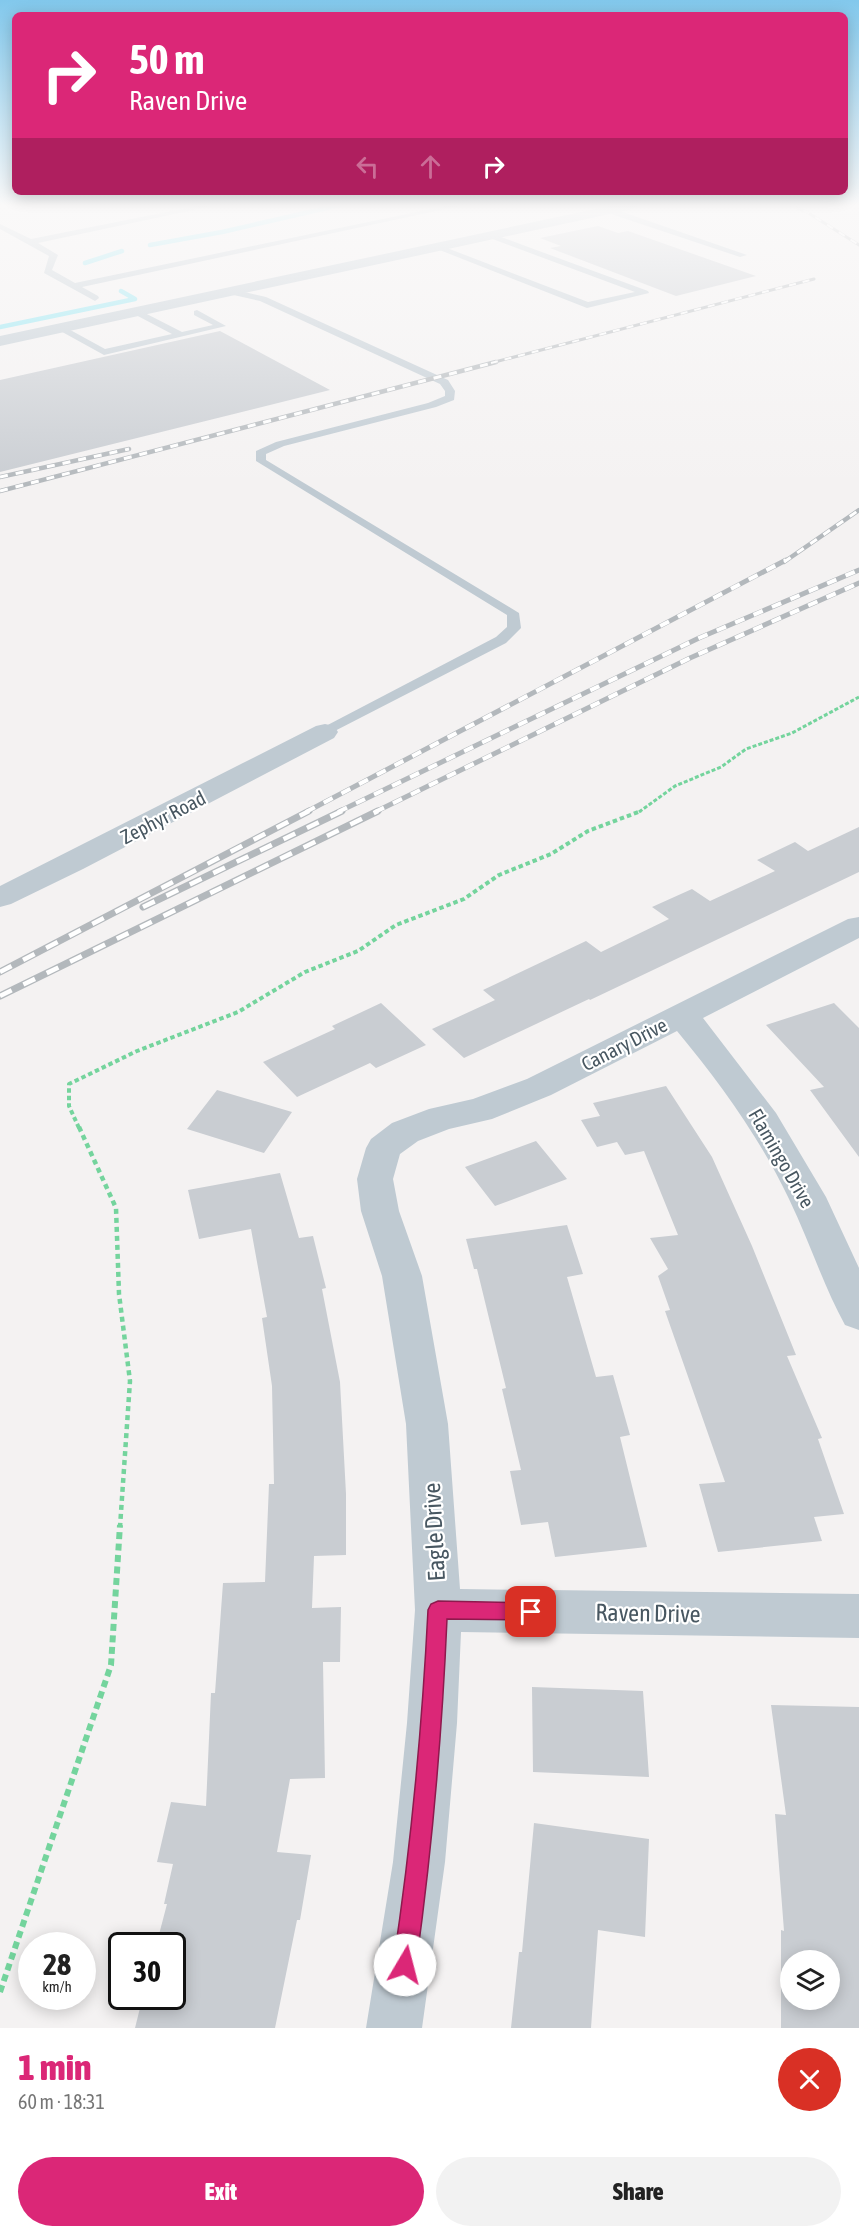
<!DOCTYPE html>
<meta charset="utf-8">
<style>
:root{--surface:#fff;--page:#f2f2f2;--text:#222;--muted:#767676;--accent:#db2777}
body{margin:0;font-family:"Asap Condensed",sans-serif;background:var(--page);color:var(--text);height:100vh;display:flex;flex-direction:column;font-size:22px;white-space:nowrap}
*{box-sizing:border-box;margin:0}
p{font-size:20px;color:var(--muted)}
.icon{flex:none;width:33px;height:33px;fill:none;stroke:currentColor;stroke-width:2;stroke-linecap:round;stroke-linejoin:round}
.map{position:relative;height:2028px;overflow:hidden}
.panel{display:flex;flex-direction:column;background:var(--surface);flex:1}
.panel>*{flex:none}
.guide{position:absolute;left:12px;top:12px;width:836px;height:183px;border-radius:9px;box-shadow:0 3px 15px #0003;background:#db2777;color:#fff;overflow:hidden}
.controls{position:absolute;left:780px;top:1950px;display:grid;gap:12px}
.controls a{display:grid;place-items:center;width:60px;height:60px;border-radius:50%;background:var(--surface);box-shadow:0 3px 15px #0003;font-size:30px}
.speed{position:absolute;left:18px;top:1932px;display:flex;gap:12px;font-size:30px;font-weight:700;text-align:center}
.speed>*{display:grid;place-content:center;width:78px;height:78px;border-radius:50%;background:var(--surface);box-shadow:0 3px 15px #0003;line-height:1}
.speed small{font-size:15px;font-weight:400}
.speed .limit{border:3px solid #111;border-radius:9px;background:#fff;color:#111}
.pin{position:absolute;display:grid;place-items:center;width:51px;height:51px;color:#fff;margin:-26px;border-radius:12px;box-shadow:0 3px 9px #0006}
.me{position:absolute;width:66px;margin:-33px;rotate:8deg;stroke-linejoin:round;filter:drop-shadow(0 0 4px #0008)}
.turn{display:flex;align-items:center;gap:21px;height:126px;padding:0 18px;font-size:27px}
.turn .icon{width:78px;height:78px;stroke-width:2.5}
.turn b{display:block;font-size:42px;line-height:51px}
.lanes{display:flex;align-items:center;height:57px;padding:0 18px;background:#0003;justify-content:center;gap:30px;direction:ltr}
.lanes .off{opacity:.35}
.round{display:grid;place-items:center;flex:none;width:63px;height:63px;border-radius:32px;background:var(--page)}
.head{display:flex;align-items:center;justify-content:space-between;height:102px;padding:0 18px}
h1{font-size:36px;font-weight:800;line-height:45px;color:var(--accent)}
.button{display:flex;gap:12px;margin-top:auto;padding:12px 18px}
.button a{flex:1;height:69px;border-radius:36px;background:var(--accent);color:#fff;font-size:24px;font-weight:800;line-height:69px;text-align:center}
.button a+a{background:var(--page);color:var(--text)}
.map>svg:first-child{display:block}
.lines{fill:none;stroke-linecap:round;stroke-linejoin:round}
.stream{stroke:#8ae5f2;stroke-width:4.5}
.building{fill:#c9cdd2;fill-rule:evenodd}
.path-far3{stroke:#74d49d;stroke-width:3;stroke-dasharray:4 2;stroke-linecap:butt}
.path-far2{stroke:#74d49d;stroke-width:4;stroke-dasharray:4.5 3;stroke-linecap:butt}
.path-far1{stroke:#74d49d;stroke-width:4.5;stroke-dasharray:5 4;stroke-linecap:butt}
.path{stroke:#74d49d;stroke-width:6;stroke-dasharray:7 4.5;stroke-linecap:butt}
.lane{fill:#bfcad2;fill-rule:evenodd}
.street{fill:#bfcad2;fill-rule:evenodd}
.rail-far3-casing{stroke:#b3b8bc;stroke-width:3}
.rail-far2-casing{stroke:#b3b8bc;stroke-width:4.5}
.rail-far1-casing{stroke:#b3b8bc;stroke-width:5}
.rail-casing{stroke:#b3b8bc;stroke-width:7}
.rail-far3{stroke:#fff;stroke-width:2;stroke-dasharray:7;stroke-linecap:butt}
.rail-far2{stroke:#fff;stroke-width:3;stroke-dasharray:8;stroke-linecap:butt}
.rail-far1{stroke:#fff;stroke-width:4;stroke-dasharray:10;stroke-linecap:butt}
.rail{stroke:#fff;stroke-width:4.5;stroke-dasharray:13;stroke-linecap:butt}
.route{fill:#db2777;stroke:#8e194d;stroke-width:1.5}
.labels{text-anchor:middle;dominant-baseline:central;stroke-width:4.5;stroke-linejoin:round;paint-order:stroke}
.street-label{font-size:20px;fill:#485761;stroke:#fff}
.near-street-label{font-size:24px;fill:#485761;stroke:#fff}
</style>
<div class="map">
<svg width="859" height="2028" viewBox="0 0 859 2028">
<rect width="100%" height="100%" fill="#f4f2f2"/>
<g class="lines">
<path class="stream" d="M150 245 222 232 340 205
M85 263 122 251
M0 327 135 299 121 291"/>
</g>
<path class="building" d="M598 226 618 233 628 231 756 276 676 296 550 248 561 246 540 238Z
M220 331 330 390 0 472V380Z
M859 827V872L590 1000 589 999 464 1058 432 1029 495 1000 483 990 586 941 601 952 669 919 652 907 692 889 710 901 775 871 757 860 795 842 808 851Z
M381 1003 426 1045 376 1068 370 1063 297 1097 263 1062 335 1029 332 1026Z
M834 1003 859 1028V1157L810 1090 824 1087 766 1025Z
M666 1086 712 1157 752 1246 796 1355 787 1356 822 1438 818 1439 844 1514 814 1517 822 1541 718 1552 699 1484 725 1482 665 1311 670 1310 658 1276 668 1269 650 1238 678 1235 644 1151 625 1155 617 1142 597 1147 581 1120 600 1116 593 1103Z
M217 1090 292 1112 264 1153 187 1129Z
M536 1141 567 1179 495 1206 465 1167Z
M280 1173 299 1238 313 1236 326 1288 322 1289 340 1382 346 1494V1555L314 1556 312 1608 341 1607 340 1662H323L325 1778 290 1779 277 1852 311 1855 300 1920H297L275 2028H135L143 1996H172V1946H156L167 1904H164L173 1864 157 1862 171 1802 206 1806 211 1693H215L223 1583 265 1582 269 1484H274L272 1386 262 1318 267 1317 251 1229 199 1239 188 1190Z
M567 1225 583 1274 567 1277 596 1377 613 1375 630 1435 620 1437 647 1547 555 1557 548 1522 521 1525 510 1471 521 1470 502 1389 506 1388 477 1269H474L466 1239Z
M532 1687 643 1691 649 1777 533 1772Z
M771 1705 859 1707V2028H781V1930L784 1931 775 1814 786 1815ZM790 1960H830V2000H790Z
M534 1823 649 1839 645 1937 598 1930 591 2028H511L519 1952H522Z"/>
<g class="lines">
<path class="path-far3" d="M639 812 675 786 721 767 746 749 792 733 859 697"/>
<path class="path-far2" d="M79 1128 69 1106V1084L137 1051 238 1012 305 972 358 951 396 925 464 899 499 875 551 854 588 831 641 811"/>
<path class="path-far1" d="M79 1127 116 1208 119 1294 130 1381 120 1527"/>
<path class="path" d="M0 1992 111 1665 120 1525"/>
<path class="lane" d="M202 205H217L38 243 58 255 52 270 75 283 450 205H464L82 287 98 296 99 298 95 301 44 273 49 256 0 229V224L31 239Z
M605 208H611L747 255 740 257 605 212Z
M490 233 648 291 649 293 587 308 432 247 439 245 588 302 635 292 487 237 486 235Z
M232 289 266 297 448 380 455 391 454 400 436 407 284 446 266 454V460L519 613 521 628 506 643 325 736 320 735 318 732 320 729 496 637 507 627V615L256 461V451L276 442 428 403 445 396V391L440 384 260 301 229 294 228 292Z
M137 309 182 332 213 325 194 315V311L197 310 226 326 104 355 55 328 63 326 105 349 172 334 134 314 132 312Z"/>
<path class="street" d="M614 205H640L633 209 0 346V336Z
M325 724 334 726 338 732 334 738 83 869 11 904 0 907V886L316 726Z
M859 917V938L703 1018 776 1113 826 1197 859 1268V1330L845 1325C823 1285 809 1240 789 1199 760 1138 720 1083 677 1031L551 1095 492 1119 449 1129 418 1141 400 1154 393 1179 399 1211 422 1276 448 1424 460 1589 859 1594V1638L461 1632 457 1723 445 1862 422 2028H366L393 1862 407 1723 415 1610 406 1424 382 1276 361 1211 357 1179 366 1148 371 1139 392 1123 429 1109 473 1099 527 1079 848 919Z"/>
<g class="rail-far3-casing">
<path id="rail-far3" d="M790 205 807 212 859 245
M491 363 814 279"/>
</g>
<g class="rail-far2-casing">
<path id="rail-far2" d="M0 477 129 449
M0 491 496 362
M784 562 859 510"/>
</g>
<g class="rail-far1-casing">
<path id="rail-far1" d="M306 812 786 560
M338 812 699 638 859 570
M375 812 690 658 859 583"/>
</g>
<g class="rail-casing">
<path id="rail" d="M143 907 342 811
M0 972 309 811
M0 996 378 811"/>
</g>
<use href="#rail-far3" class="rail-far3"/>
<use href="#rail-far2" class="rail-far2"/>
<use href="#rail-far1" class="rail-far1"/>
<use href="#rail" class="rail"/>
</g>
<linearGradient id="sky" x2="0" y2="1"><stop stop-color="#82c8ec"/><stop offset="0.42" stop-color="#faf9f9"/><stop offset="1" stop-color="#faf9f9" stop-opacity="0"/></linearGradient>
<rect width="859" height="489" fill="url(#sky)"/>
<path class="route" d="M438 1601 531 1603 538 1605 541 1612 538 1618 531 1620 447 1619C442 1735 432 1850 416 1965L413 1973 405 1976 396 1973 393 1965C411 1847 422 1729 428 1610L431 1604Z"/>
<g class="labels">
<g class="street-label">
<text transform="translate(163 817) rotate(-27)">Zephyr Road</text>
<text transform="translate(624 1044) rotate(-27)">Canary Drive</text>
<text transform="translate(782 1158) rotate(60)">Flamingo Drive</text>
</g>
<g class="near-street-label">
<text transform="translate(434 1532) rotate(-93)">Eagle Drive</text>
<text transform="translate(648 1613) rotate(1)">Raven Drive</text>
</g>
</g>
</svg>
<div class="controls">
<a><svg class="icon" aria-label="layers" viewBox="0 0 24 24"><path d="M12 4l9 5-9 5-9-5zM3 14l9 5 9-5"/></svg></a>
</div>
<div class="speed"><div>28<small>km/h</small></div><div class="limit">30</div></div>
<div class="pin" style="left:531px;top:1612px;background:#d93025"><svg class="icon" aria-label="arrive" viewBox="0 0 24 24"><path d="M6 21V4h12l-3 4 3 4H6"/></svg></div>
<svg class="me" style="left:405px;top:1965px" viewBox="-20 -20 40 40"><circle r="19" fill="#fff"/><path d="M0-13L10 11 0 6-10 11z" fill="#db2777"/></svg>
<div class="guide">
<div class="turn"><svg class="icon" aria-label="right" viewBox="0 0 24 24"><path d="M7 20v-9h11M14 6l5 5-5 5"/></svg><div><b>50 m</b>Raven Drive</div></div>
<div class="lanes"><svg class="icon off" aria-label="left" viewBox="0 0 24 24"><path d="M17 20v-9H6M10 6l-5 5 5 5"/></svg><svg class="icon off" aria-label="ahead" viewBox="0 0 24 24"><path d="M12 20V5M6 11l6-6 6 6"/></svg><svg class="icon" aria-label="right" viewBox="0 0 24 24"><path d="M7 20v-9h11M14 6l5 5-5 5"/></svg></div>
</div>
</div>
<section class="panel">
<div class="head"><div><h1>1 min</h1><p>60 m · 18:31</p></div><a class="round" style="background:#d93025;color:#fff"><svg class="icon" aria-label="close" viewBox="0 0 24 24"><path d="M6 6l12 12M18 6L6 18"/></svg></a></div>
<div class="button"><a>Exit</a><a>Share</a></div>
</section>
